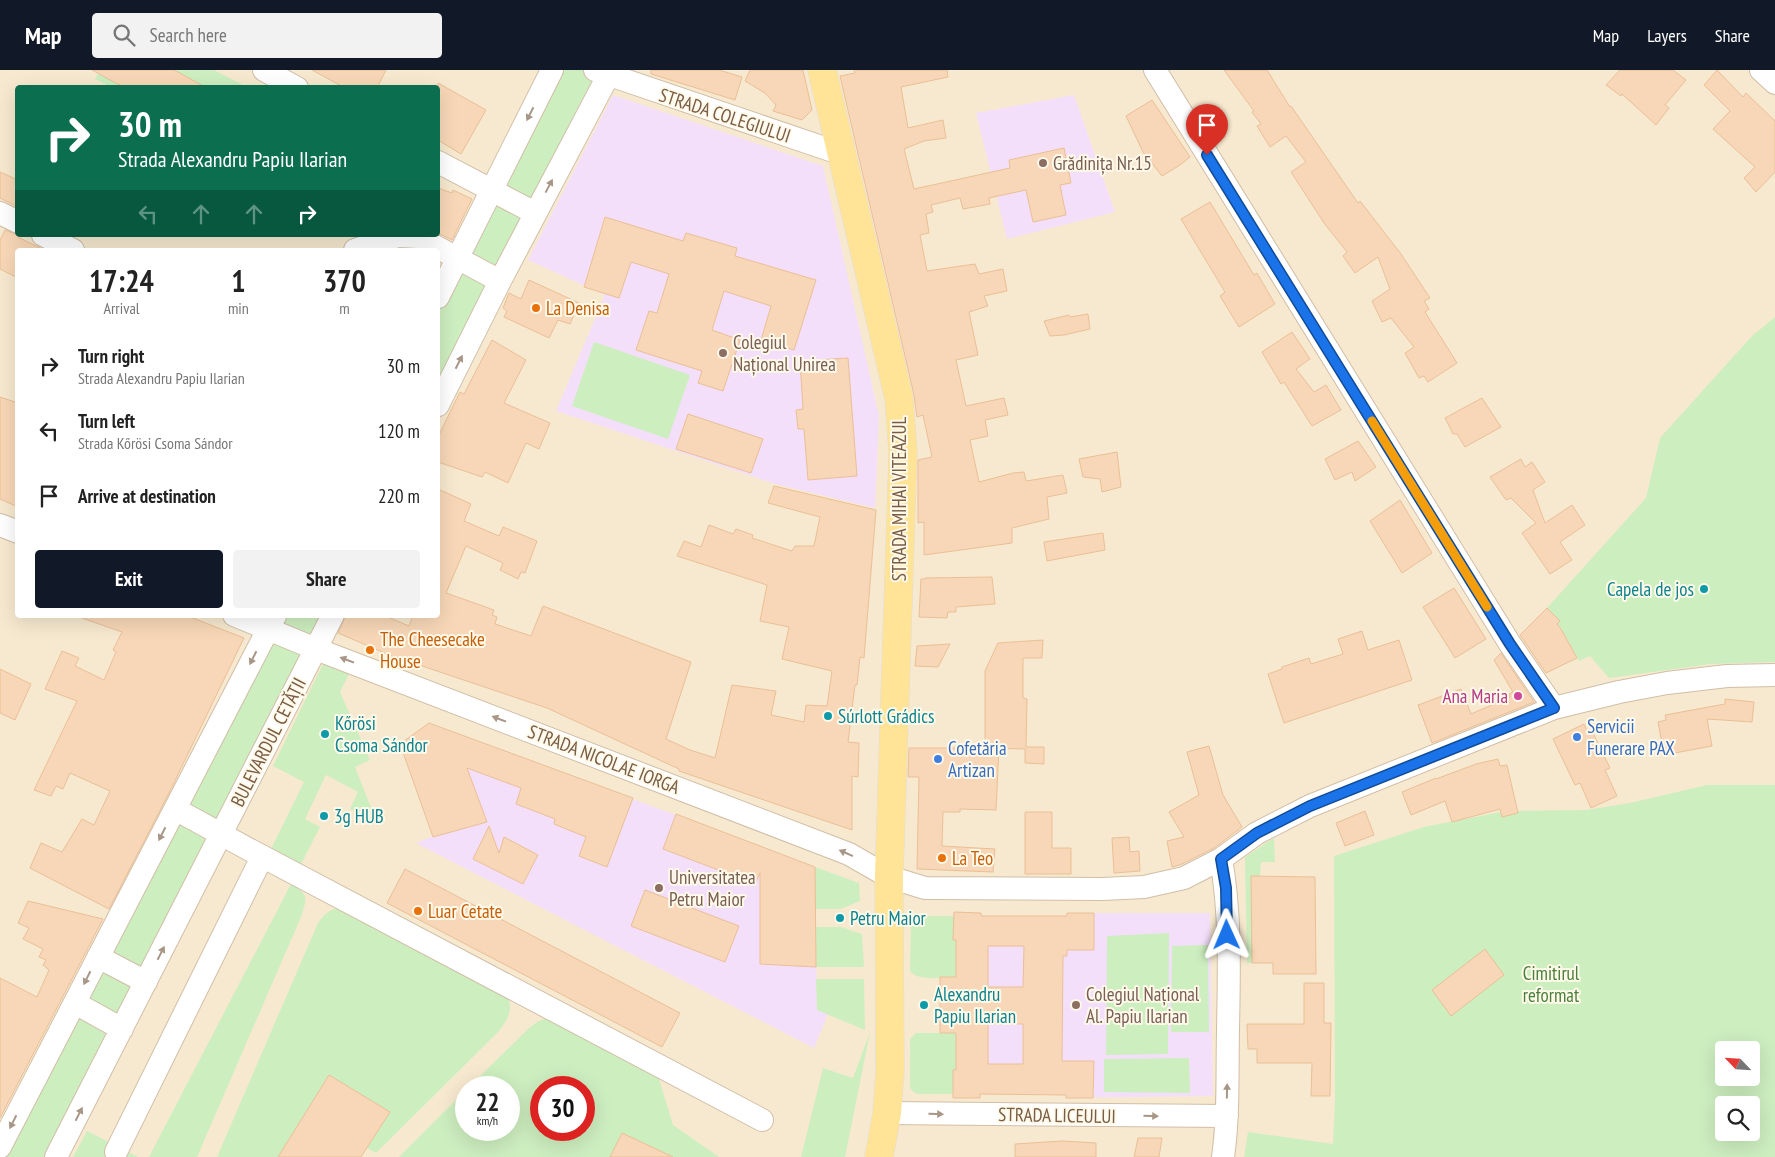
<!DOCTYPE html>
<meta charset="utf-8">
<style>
:root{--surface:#fff;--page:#f2f2f2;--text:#222;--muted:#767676;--accent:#111827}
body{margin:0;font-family:"PT Sans Narrow",sans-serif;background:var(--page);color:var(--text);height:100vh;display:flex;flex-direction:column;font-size:19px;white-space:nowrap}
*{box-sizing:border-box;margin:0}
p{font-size:16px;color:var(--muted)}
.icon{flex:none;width:28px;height:28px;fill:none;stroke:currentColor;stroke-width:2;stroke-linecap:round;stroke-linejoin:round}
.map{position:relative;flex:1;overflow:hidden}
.panel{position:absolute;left:15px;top:178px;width:425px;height:370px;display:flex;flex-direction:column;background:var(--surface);border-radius:5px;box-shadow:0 5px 20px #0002}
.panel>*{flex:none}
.top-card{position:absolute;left:15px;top:15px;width:425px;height:152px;border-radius:5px;box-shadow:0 5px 20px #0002;background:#0b6e4f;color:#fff;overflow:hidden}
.needle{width:32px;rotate:295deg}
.tools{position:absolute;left:1715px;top:971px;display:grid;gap:10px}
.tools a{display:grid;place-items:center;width:45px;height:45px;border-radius:5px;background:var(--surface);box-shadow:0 5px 20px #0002;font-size:25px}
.speed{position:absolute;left:455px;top:1006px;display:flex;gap:10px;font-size:25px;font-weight:700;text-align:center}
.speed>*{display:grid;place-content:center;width:65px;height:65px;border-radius:50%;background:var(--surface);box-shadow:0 5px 20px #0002;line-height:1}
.speed small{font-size:12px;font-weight:400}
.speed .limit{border:8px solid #d22;background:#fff;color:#111}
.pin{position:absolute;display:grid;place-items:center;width:42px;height:42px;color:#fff;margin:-51px -21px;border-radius:50% 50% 50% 0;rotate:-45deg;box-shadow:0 0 5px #0007}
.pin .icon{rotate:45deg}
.me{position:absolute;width:55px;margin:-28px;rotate:359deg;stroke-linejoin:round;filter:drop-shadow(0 0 4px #0008)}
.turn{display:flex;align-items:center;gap:18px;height:105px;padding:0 20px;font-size:22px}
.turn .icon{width:65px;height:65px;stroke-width:2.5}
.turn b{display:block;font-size:35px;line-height:42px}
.lanes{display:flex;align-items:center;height:48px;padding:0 20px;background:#0003;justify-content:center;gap:25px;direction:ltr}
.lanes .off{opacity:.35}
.eta{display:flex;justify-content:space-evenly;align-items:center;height:85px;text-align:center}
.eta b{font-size:30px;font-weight:700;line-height:35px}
.action{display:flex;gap:10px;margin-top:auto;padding:10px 20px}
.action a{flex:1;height:58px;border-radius:5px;background:var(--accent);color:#fff;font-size:20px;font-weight:700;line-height:58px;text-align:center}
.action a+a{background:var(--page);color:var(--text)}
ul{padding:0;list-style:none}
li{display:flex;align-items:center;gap:15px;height:65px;padding:0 20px}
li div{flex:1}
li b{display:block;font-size:19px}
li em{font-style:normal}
header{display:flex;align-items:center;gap:30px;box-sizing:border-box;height:70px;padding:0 25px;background:var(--accent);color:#fff}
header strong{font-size:24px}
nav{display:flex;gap:28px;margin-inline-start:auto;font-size:18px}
.search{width:350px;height:45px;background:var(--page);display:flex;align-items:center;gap:12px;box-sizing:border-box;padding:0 18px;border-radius:5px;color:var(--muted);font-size:19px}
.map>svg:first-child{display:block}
.residential{fill:#f7e9cf;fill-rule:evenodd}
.education{fill:#f4dffb}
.green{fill:#cdeebf;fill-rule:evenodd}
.building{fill:#f7d7b7;stroke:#ebbf95;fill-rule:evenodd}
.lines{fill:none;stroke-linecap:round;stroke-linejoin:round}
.minor-casing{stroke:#d1bea7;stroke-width:24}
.major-casing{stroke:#e2dbd6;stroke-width:29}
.minor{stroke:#fff;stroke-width:22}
.major{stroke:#ffe498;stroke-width:28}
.oneway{fill:#a89686}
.route-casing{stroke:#114b97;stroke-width:12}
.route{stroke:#1a73e8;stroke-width:9}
.slow{stroke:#f59e0b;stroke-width:9}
.education-dot{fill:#8d6e63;stroke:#fff9ea;stroke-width:2}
.food-dot{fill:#e8710a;stroke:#fff9ea;stroke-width:2}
.culture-dot{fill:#0f9aa8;stroke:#fff9ea;stroke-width:2}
.hotel-dot{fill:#d1479c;stroke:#fff9ea;stroke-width:2}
.shop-dot{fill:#3f7fe0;stroke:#fff9ea;stroke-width:2}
.labels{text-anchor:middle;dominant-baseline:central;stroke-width:4;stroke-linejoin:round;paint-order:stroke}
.street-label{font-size:19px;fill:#795d45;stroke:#fff9ea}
.education-label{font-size:19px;fill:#785e54;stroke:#fff9ea;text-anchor:start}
.food-label{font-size:19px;fill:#c56008;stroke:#fff9ea;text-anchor:start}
.culture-label{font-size:19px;fill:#0d838f;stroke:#fff9ea;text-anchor:start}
.hotel-label{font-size:19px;fill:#b23c85;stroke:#fff9ea;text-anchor:end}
.shop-label{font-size:19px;fill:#366cbe;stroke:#fff9ea;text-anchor:start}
.park-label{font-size:19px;fill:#49803c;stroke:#fff9ea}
</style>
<header>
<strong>Map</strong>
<div class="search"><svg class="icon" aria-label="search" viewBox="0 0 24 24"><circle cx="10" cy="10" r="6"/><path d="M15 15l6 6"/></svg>Search here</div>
<nav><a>Map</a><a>Layers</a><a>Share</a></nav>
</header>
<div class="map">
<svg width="1775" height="1087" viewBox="0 0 1775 1087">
<rect width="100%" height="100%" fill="#fff7e2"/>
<path class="residential" d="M0 0H1775V1087H0ZM18 18H438V165H18ZM18 180H438V545H18ZM1724 980H1751V1008H1724ZM466 1018H509V1060H466ZM541 1018H584V1060H541ZM1724 1035H1751V1062H1724Z"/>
<path class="education" d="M613 25 823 96 879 346 875 438 775 414 556 341 605 225 528 190Z
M1074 25 1115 142 1007 169 976 43Z
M429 653 815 797 817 940 828 944 814 978 416 773 433 766 400 674Z
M953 842 981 843V846H1066L1067 843H1210L1213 1026 1066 1028V1025L981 1024 980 1028H953V1000H955L956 870H953Z"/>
<path class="green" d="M100 0H214L247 17H111L95 9Z
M552 0H613L438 335V227Z
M1775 247V592L1711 594 1609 608 1590 586 1579 591 1561 558 1557 554 1560 551 1547 538 1646 428 1660 368 1752 266Z
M594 272 690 305 668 369 572 336Z
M275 545H333L56 1087H0Z
M323 594 349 604 340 622 370 690 355 697 377 753 350 739 358 722 326 705 305 749 320 757 301 794 271 779 304 712 273 696Z
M1707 715H1775V1087H1244L1248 1062 1333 1074 1335 1028 1334 786 1424 757 1506 741 1586 740 1630 733ZM1724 980H1751V1008H1724ZM1724 1035H1751V1062H1724Z
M1274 768 1275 792H1261L1260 806H1251L1252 893H1247L1245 787Z
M815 797 859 813 860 831 841 839H815Z
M291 814C309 824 307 828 301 847L197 1087H149Z
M341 837 506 923C514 938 509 948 499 961L376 1083 367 1078 390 1042 329 1005 311 1034 340 1053 297 1057 279 1086 280 1087H217L318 853C324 844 330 839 341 837Z
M920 846H954L953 870H956V907C943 907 919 912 910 901L911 852 916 847Z
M816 857H841L862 864 864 897H816Z
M1169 863 1168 984 1106 985 1107 866Z
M1208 875 1209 962H1171L1172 876Z
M816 909H864L865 960 817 940Z
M546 948 657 1002 673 1055 719 1087H399L466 1020V1060H509V1018L469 1017 528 959 537 952ZM541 1018H584V1060H541Z
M870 962 845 1087H801L823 998 853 1008Z
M916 963H956V1000H953V1024H919L915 1023 910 1018V969Z
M1189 988 1190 1023 1104 1022V989Z
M87 1061 138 1087H73Z"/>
<path class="building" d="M92 0H174L207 18H125Z
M312 0H386L377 18H345Z
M651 0H719L742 7 735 30 651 4Z
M750 0H803L812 40 802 50 773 41 776 35 765 23 745 11Z
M854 0H947L948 7 901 17 908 58 943 50 946 68 924 71 904 79 914 119 1010 98 1009 90 1064 78 1071 113 1060 115 1066 145 1033 152 1026 120 989 128 990 134 963 139 960 128 931 135 933 142 926 144 929 163 920 165 927 201 975 194 979 204 1003 199 1007 221 984 226 988 236 969 242 978 285 956 290 966 336 1004 328 1008 345 985 350 988 366 970 370 979 412 1013 403 1024 402 1026 411 1063 405 1067 423 1047 427 1049 449 1012 458V473L924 485V452L918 453V390L932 387 923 345 917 347 914 325 840 6 855 3Z
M1224 0H1267L1290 37 1291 36 1358 133 1360 131 1401 184 1430 228 1424 231 1429 239 1425 242 1457 293 1428 312 1424 306 1419 308 1405 283 1414 277 1391 248 1382 252 1372 231 1390 219 1378 187 1355 203 1343 186 1347 182 1324 153 1291 102 1306 92 1286 66 1270 77 1257 56 1261 54 1252 42 1254 41Z
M1620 0H1673L1686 10 1665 35 1669 38 1656 55 1622 24 1621 26 1606 15Z
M1717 0 1743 27 1746 23 1775 51V102L1756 122 1744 108 1755 97 1713 59 1730 41 1704 15Z
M438 13 486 40 461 84 438 70Z
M1152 30 1190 87 1180 95 1162 106 1143 82 1126 46Z
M0 102 18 110V137L0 128Z
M438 118 452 123 453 120 472 129 452 170 438 163Z
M1210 132 1254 205 1257 203 1275 234 1239 257 1220 226 1225 222 1181 149Z
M605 147 683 171 686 163 737 178 735 186 816 210 794 280 761 270 771 236 724 221 712 260 740 270 723 321 698 313 702 301 636 280 649 241 657 243 669 204 631 192 619 228 584 217Z
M5 160 18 165V167L44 180H18V208L0 199V170Z
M529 210 579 233 570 254 558 250 549 268 504 247 507 241 503 238 509 223 521 229Z
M1088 244 1090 259 1064 265 1050 266 1044 251 1069 245 1070 247Z
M1292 262 1310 289 1296 299 1314 322 1326 315 1341 340 1312 356 1284 312 1281 314 1262 282Z
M492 270 526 290 504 333 550 353 539 379 526 373 508 413 485 402 482 407 438 392V367L460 322 464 324Z
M848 288 857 406 808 410 804 359H798L796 340 803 339 800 291Z
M0 327 18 333V437L0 429Z
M1482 328 1501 357 1465 377 1457 364H1453L1445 348Z
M688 344 763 369 751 403 676 379Z
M1358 371 1376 397 1355 411 1352 402 1335 410 1325 389Z
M1117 382 1121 417 1102 422 1100 409 1083 407 1079 389Z
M1521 389 1525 397 1532 392 1545 412 1533 420 1545 453 1572 435 1585 455 1560 472 1572 490 1550 504 1522 463 1536 453 1511 428 1506 430 1490 407Z
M774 416 876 440 864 588 860 587 857 615H855L848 672 859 673 858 707 852 706V760L679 701V699L547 638 416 594 415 596 338 563 346 545H383L409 556 413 545H438V419L471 434 464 451 499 466 503 457 537 471 525 503 521 502 518 509 500 500 503 493 466 476 446 523 494 540 492 545 497 547 495 554 531 566 543 536 691 592 666 669 690 680 715 688 732 615 776 621 771 645 804 652 806 635 827 636 832 601 782 589 789 557 760 551 767 515 677 486 684 471 701 477 709 455 733 464 736 459 753 465 752 468 792 481 795 476H814L820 447 768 433Z
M1400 430 1432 483 1402 503 1370 451Z
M1103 463 1105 480 1047 491 1044 472Z
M992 507 995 534 956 537V542H948L947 548 919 547 921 509H925V508Z
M1454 518 1486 569 1455 588 1423 537Z
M1547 538 1560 551 1557 554 1561 559 1577 588 1546 603 1520 565Z
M80 545H185L244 568 170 721 109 839 30 798 41 773 62 782 82 749 94 755 110 721 70 703 63 719 56 716 51 726 34 720 77 631 45 619 62 581 79 588 75 596 104 610 116 582 113 580 122 562 79 547Z
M1362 561 1368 580 1399 570 1412 610 1284 653 1268 604 1282 599V597L1309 588 1311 594 1343 584 1338 569Z
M1043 570 1042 588H1023V628L1027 629 1026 677H1044V694L1025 693V679L985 678V601L998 573Z
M950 574 938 597 915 596 917 576Z
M1501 583 1534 632 1432 673 1418 635 1461 619 1471 644 1510 627 1509 624 1513 622 1494 590Z
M0 599 31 614 15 650 0 643Z
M1725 629 1754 632 1752 652 1707 649 1712 676 1664 685 1658 652 1666 650 1665 645 1725 634Z
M429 653 633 728 607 797 579 786 586 767 554 754 555 749 516 734 521 718 467 698 487 752 433 767 400 674Z
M1584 654 1588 663 1592 661 1610 698 1605 700 1617 726 1591 738 1580 713 1575 715 1553 669Z
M1209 676 1223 725 1242 757 1214 778 1182 794 1172 797 1167 771 1184 767 1169 742 1199 725 1187 682Z
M909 678H999L996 740 960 739V742H943L942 776 995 779 993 802 917 799 919 707H908Z
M1498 689 1500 696 1507 695 1518 743 1502 747 1500 739 1452 752 1445 731 1411 745 1402 722 1436 708V709L1476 694Z
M1365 741 1374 765 1345 776 1336 753Z
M1025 742H1052V778H1071V804H1025Z
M676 744 815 797 816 897 760 894V803L755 814 663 779Z
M489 756 499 783 504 767 538 785 523 814 473 789Z
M1129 767 1130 782 1139 781 1140 801 1114 803 1112 768Z
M405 799 680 943 662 977 387 833Z
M1251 806 1315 807 1316 904H1273V893H1252Z
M645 820 739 856 725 892 631 856Z
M28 831 103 849 0 1048V908L37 927 49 900 43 895 46 890 39 887 43 879 23 869 29 858 18 853Z
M954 842 981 843V846H1067V843H1094V880H1067V886H1063L1062 991H1094L1093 1028H1066V1025L980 1024V1028H953V1000H956V963H940V907H956V870H953ZM988 876H1024L1023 917H988ZM988 954H1023V994H988Z
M1485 879 1504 905 1451 946 1432 920Z
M1304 913H1324V953H1331L1330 1026H1311L1312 993H1257V979H1248L1247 954H1304Z
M329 1005 390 1042 361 1087H278Z
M622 1063 673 1087H610Z
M1138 1068H1162L1159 1087H1134Z
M1062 1071 1096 1073V1087H1015V1074Z"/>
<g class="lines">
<g class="minor-casing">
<path id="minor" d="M264 0 297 18
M595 0 842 84
M1155 0 1510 574 1554 638
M1761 0 1775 13
M438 92 535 143
M0 143 18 152
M43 165 73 180
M355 180 398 166 418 167 500 211
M438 227 552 0
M438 335 500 211 608 6 613 0
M0 455 18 462
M234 545 316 579 849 784 889 807 925 818 1103 819 1144 817 1184 808 1221 789 1257 763 1310 736 1554 638 1619 622 1667 613 1727 606 1775 605
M175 739 252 781 762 1050
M1221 789C1231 845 1229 904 1228 961 1227 1003 1229 1045 1223 1087
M98 887 146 912
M75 933 122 959
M887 1043 1227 1046
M0 1077 275 546
M116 1082 262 787
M56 1087 333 545"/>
</g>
<g class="major-casing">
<path id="major" d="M822 0 899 329 903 382 889 807 890 1000 887 1043 879 1087"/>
</g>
<use href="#minor" class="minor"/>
<use href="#major" class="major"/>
</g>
<defs><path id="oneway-solid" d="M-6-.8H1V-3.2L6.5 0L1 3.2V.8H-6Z" transform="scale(1.25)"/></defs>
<g class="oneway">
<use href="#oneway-solid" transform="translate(530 44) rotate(117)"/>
<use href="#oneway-solid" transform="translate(549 116) rotate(-62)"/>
<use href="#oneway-solid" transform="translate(459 292) rotate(-63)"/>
<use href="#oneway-solid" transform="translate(253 588) rotate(117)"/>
<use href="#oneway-solid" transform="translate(347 590) rotate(-159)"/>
<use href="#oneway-solid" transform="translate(499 649) rotate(-159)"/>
<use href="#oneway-solid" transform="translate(162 764) rotate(117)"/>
<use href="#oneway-solid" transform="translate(846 783) rotate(-156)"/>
<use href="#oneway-solid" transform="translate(161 883) rotate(-63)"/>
<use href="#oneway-solid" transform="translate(87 908) rotate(117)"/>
<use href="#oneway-solid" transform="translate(1227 1021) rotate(-89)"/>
<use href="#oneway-solid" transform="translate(79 1044) rotate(-63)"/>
<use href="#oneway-solid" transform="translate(936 1044) rotate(1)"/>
<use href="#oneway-solid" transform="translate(1151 1046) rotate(1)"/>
<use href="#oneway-solid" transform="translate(13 1052) rotate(117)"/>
</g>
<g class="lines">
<g class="route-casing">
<path id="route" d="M1207 85 1510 574 1554 638 1310 736 1257 763 1221 789 1226 818 1227 865"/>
</g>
<use href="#route" class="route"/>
<path class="slow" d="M1372 351 1487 537"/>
</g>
<g class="education-dot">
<circle cx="1043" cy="93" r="5"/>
<circle cx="723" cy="283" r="5"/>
<circle cx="659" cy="818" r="5"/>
<circle cx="1076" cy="935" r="5"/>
</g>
<g class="food-dot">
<circle cx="536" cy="238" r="5"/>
<circle cx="370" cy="580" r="5"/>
<circle cx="942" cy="788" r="5"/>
<circle cx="418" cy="841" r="5"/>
</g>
<g class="culture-dot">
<circle cx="1704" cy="519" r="5"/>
<circle cx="828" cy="646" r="5"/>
<circle cx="325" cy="664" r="5"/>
<circle cx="324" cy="746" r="5"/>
<circle cx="840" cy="848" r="5"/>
<circle cx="924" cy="935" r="5"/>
</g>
<circle class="hotel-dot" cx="1518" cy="626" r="5"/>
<g class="shop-dot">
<circle cx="1577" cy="667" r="5"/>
<circle cx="938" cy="689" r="5"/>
</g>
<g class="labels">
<g class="street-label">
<text transform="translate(725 45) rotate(18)">STRADA COLEGIULUI</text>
<text transform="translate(899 429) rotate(-90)">STRADA MIHAI VITEAZUL</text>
<text transform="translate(268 672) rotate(-63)">BULEVARDUL CETĂȚII</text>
<text transform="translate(604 689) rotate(21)">STRADA NICOLAE IORGA</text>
<text transform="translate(1057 1045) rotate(1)">STRADA LICEULUI</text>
</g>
<g class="education-label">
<text x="1053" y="93">Grădinița Nr.15</text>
<text x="733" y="272">Colegiul<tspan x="733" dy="22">Național Unirea</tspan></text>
<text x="669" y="807">Universitatea<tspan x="669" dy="22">Petru Maior</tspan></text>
<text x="1086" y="924">Colegiul Național<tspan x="1086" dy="22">Al. Papiu Ilarian</tspan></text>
</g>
<g class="food-label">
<text x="546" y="238">La Denisa</text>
<text x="380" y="569">The Cheesecake<tspan x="380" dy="22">House</tspan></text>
<text x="952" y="788">La Teo</text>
<text x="428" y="841">Luar Cetate</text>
</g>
<g class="culture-label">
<text x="1694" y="519" text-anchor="end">Capela de jos</text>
<text x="838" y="646">Súrlott Grádics</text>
<text x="335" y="653">Kőrösi<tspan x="335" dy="22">Csoma Sándor</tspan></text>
<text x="334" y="746">3g HUB</text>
<text x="850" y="848">Petru Maior</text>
<text x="934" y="924">Alexandru<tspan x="934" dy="22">Papiu Ilarian</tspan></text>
</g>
<g class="hotel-label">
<text x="1508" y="626">Ana Maria</text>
</g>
<g class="shop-label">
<text x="1587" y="656">Servicii<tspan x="1587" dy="22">Funerare PAX</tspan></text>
<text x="948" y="678">Cofetăria<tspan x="948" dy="22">Artizan</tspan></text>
</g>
<g class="park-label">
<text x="1551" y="903">Cimitirul<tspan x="1551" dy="22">reformat</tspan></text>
</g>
</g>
</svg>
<div class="tools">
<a><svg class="needle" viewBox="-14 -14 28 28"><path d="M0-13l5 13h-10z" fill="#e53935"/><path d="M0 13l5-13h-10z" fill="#767676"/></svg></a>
<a><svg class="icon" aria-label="search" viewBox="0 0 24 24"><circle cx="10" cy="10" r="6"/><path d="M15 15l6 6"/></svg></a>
</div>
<div class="speed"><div>22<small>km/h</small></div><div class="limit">30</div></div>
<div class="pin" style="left:1207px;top:85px;background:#d93025"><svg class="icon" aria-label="arrive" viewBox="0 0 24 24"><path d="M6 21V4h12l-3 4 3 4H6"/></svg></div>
<svg class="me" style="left:1227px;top:865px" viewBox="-20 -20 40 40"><path d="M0-17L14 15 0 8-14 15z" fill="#1a73e8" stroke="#fff" stroke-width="4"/></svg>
<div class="top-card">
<div class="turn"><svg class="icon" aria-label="right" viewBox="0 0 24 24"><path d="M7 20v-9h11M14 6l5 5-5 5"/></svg><div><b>30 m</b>Strada Alexandru Papiu Ilarian</div></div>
<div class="lanes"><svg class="icon off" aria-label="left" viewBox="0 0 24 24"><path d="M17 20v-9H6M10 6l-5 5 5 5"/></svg><svg class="icon off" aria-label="ahead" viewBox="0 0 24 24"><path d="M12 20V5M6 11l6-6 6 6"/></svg><svg class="icon off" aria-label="ahead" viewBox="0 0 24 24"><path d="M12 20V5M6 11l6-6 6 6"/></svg><svg class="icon" aria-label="right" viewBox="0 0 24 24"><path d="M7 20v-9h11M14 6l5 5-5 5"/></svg></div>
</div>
<section class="panel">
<div class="eta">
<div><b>17:24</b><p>Arrival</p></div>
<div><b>1</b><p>min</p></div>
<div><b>370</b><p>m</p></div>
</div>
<ul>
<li><svg class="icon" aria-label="right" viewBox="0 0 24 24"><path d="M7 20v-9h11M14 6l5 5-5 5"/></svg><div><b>Turn right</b><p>Strada Alexandru Papiu Ilarian</p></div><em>30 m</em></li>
<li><svg class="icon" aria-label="left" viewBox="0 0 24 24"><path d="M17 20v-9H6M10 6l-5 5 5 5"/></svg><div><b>Turn left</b><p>Strada Kőrösi Csoma Sándor</p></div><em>120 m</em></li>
<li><svg class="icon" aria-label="arrive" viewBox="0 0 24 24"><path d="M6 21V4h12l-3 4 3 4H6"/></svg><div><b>Arrive at destination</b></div><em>220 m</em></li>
</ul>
<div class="action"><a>Exit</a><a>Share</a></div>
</section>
</div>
